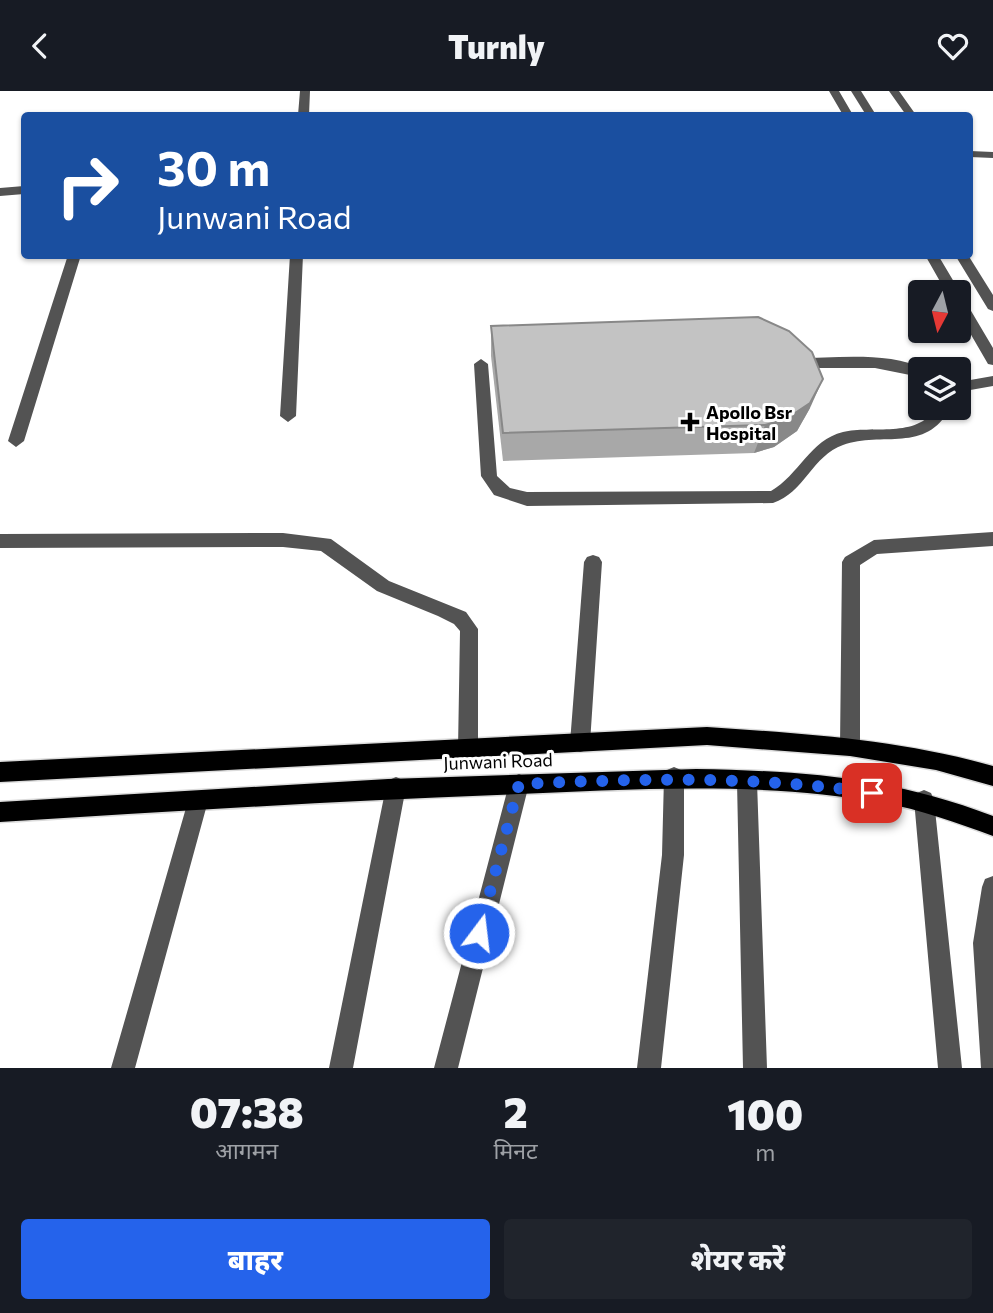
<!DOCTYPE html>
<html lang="hi">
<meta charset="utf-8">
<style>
:root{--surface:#171b24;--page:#20242c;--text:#f1f3f6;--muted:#9ea1a6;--accent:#2563eb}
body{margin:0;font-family:Commissioner,"Noto Sans Devanagari",sans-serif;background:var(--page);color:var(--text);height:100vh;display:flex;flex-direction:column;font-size:26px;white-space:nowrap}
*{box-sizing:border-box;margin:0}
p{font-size:23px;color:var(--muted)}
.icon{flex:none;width:38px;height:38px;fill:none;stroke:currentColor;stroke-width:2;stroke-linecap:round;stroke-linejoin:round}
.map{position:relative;height:977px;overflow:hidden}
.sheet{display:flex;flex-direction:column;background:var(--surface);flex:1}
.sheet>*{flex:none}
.guide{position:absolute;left:21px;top:21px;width:952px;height:147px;border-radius:7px;box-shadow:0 2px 5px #0004;background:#1a4fa0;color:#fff;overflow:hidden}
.needle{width:46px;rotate:187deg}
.buttons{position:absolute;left:908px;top:189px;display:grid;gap:14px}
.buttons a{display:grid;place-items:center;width:63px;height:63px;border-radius:7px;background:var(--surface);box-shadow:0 2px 5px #0004;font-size:35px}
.pin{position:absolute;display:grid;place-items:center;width:60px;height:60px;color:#fff;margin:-30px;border-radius:14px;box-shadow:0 4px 10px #0006}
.me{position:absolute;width:77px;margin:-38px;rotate:15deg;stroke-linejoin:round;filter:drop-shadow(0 0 5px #0008)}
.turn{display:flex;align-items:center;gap:24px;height:147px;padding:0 21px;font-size:32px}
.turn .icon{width:91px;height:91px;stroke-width:2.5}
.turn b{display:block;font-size:49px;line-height:60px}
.eta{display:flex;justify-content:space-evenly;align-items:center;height:119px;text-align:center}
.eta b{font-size:42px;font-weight:800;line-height:49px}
.cta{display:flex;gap:14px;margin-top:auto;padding:14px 21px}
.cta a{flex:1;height:80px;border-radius:7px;background:var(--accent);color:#fff;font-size:28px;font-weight:800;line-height:80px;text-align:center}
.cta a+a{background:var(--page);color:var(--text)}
header{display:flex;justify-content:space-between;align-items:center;height:91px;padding:0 21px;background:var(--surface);font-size:32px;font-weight:800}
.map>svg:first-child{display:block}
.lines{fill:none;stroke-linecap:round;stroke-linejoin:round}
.major-casing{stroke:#dbdbdb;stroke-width:3}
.minor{fill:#535353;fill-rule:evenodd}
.major{fill:#000;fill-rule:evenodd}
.wall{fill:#a8a8a8}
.shaded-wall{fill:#888}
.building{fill:#c3c3c3;stroke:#888;stroke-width:2}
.route{stroke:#2563eb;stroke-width:12;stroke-dasharray:0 21.6}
.poi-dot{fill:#000;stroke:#fff;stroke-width:2.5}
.labels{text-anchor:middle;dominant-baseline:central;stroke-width:6;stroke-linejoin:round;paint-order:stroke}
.poi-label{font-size:18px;font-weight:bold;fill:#000;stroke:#fff;text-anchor:start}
.street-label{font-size:18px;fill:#000;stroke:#fff}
</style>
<header><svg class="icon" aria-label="back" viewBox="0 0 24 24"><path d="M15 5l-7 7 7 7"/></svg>Turnly<svg class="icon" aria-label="heart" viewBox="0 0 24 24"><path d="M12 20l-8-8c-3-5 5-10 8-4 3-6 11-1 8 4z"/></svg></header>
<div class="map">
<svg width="993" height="977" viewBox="0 0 993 977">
<rect width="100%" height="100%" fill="#fff"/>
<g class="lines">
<g class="major-casing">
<path id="major" d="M707 636C807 643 896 648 993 675V695L936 679 850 665 707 654 0 691V671Z
M696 678C805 680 890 686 993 725V745C957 732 920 718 882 712 755 689 624 699 497 704 331 710 165 721 0 731V711L388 688Z"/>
</g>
<path class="minor" d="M300 0H310L309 24H298Z
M829 0H839L853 24H843Z
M851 0H861L876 24H866Z
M889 0H899L916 24H906Z
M970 60 993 61V67L970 66Z
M24 95V103L0 105V97Z
M68 164H81L24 350 16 356 8 350Z
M290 164H303L296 325 288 331 280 325Z
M925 164H938L960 201 959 202 946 201Z
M955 164H968L993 204V220L988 218Z
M959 206 964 208 993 257V274L988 273 959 223Z
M796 267C838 267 887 260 926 278H920V286L875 277H796L789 272Z
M481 268 488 273 497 385 510 397 527 401 771 400C799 384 810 349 843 341 871 334 918 348 935 317H950C926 363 882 340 843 354 813 364 804 402 773 412L527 415 494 404 481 385 474 273Z
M993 285V295L959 301V291Z
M993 441V455L877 463 860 474V655L857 662 850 665 843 662 840 655 842 471 845 466 874 449Z
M283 442 331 448 389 490 466 521 478 538V658L475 665 468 668 461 665 458 658 460 540 454 533 438 525 377 500 321 460 283 456 0 457V443Z
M593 464 599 466 602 471 590 652 587 659 580 661 573 659 570 652 584 471 587 466Z
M674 676 681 679 684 686V764L661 977H637L662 764 664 686 667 679Z
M747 681 754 684 757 691 767 977H743L737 691 740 684Z
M519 683 526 686 529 693 458 977H434L509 693 512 686Z
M396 686 403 689 406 696 353 977H329L386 696 389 689Z
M924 699 931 702 934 709 962 977H938L914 709 917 702Z
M198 700 205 703 208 710 135 977H111L188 710 191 703Z
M993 785V977H981L973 852 982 796 985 788Z"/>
<use href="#major" class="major"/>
</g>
<path class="wall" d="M491 235 810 317 797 340 774 356 754 362 503 370 491 265Z"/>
<path class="shaded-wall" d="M823 288 810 317 797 340 774 356 754 362 765 334Z"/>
<path class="building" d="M758 226 789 240 812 261 823 288 810 312 786 328 765 334 503 342 491 235Z"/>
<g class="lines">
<path class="route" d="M479 842 519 693C637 688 754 684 872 702"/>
</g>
<path class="poi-dot" d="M686.5 320.5h7v7h7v7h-7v7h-7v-7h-7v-7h7z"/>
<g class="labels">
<g class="poi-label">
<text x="706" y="321">Apollo Bsr<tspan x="706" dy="21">Hospital</tspan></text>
</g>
<g class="street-label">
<text transform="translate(498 670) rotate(-2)">Junwani Road</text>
</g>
</g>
</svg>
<div class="buttons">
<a><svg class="needle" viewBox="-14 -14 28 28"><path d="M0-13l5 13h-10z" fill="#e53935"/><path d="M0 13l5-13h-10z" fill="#9ea1a6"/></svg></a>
<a><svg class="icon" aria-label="layers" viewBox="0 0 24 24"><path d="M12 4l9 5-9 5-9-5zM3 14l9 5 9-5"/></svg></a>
</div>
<div class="pin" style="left:872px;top:702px;background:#d93025"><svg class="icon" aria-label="arrive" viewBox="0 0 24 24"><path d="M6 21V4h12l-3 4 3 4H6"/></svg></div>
<svg class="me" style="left:479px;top:842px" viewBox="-20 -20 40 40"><circle r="17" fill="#2563eb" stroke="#fff" stroke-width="3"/><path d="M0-11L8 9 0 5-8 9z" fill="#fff"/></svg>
<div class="guide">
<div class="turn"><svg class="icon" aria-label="right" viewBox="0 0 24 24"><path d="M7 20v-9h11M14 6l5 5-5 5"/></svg><div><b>30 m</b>Junwani Road</div></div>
</div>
</div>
<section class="sheet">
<div class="eta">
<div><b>07:38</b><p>आगमन</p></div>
<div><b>2</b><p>मिनट</p></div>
<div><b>100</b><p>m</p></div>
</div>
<div class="cta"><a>बाहर</a><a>शेयर करें</a></div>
</section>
